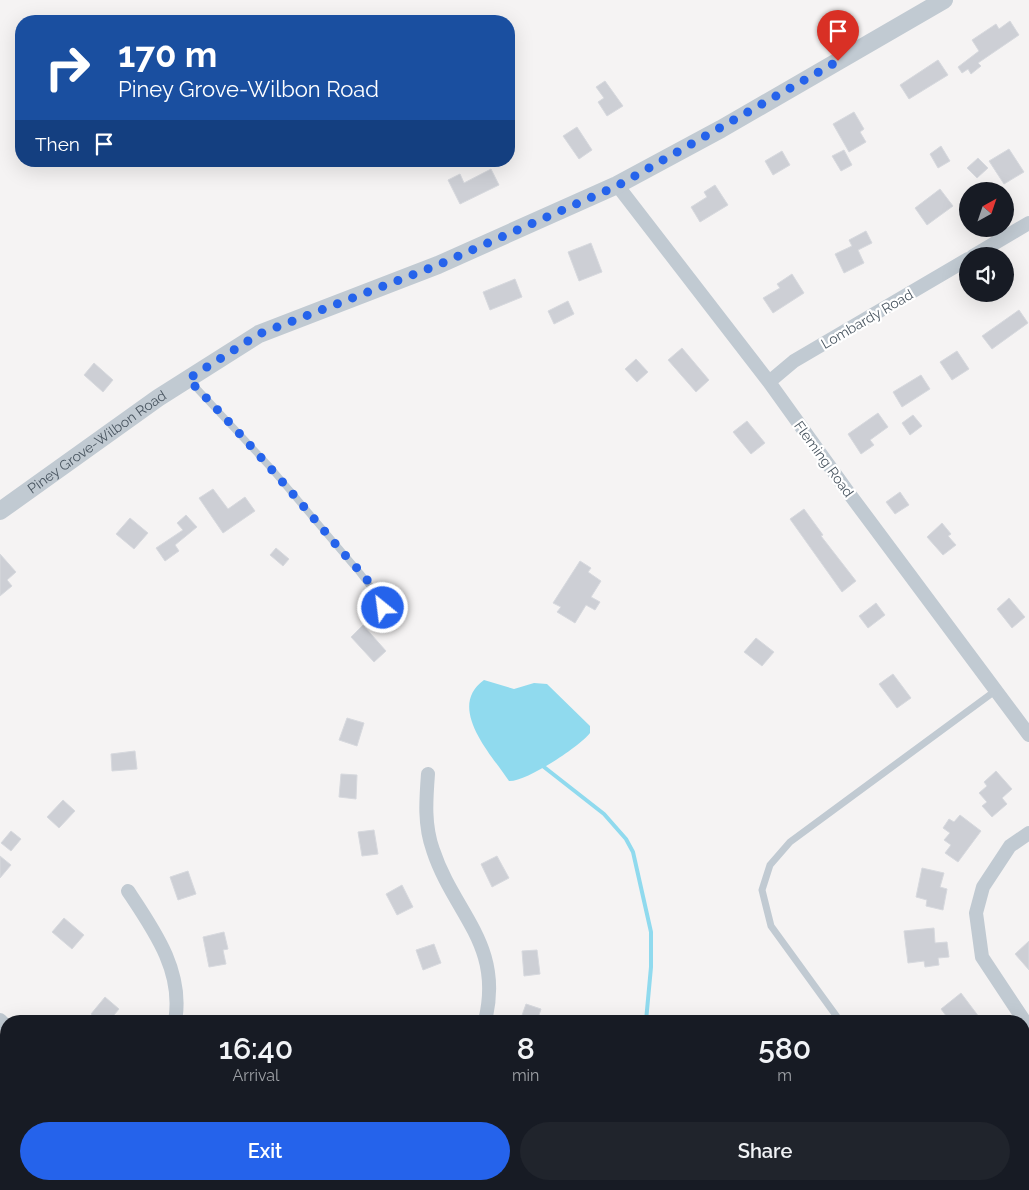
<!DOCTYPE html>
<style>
:root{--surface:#171b24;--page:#20242c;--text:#f1f3f6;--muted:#9ea1a6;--accent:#2563eb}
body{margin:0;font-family:Raleway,sans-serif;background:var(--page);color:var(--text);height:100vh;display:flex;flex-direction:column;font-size:19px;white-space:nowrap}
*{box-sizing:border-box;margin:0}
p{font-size:16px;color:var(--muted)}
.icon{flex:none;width:28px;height:28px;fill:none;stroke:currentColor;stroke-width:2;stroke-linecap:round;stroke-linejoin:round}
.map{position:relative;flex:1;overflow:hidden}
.side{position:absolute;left:0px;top:1015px;width:1030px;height:175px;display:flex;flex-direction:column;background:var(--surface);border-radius:20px 20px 0 0;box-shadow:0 5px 20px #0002}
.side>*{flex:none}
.hud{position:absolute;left:15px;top:15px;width:500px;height:152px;border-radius:20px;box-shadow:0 5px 20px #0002;background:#1a4fa0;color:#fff;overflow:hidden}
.needle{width:32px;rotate:40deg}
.buttons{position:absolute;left:959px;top:182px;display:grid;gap:10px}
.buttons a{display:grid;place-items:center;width:55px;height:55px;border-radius:50%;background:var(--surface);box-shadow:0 5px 20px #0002;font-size:25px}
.pin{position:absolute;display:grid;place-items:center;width:42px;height:42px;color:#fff;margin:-51px -21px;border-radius:50% 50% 50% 0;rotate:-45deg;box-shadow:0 0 5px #0007}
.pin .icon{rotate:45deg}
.me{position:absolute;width:55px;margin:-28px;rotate:331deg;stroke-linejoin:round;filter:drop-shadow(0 0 4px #0008)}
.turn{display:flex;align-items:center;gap:18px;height:105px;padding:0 20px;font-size:22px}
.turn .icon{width:65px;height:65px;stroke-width:2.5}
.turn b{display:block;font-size:35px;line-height:42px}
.then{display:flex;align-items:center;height:48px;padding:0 20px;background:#0003;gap:10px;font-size:19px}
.eta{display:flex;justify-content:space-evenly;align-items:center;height:85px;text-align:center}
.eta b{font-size:30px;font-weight:600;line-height:35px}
.cta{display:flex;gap:10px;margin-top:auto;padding:10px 20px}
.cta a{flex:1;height:58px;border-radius:30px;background:var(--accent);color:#fff;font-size:20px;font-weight:600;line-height:58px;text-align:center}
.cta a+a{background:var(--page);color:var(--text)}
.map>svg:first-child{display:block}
.water{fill:#90daee}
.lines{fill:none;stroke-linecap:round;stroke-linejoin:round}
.stream{stroke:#90daee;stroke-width:4}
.building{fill:#cdcfd5;stroke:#d7d9de}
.service{stroke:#c1cad2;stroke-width:7}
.minor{stroke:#c1cad2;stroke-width:14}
.tertiary{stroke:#c1cad2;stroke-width:18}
.route{stroke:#2563eb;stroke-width:9;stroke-dasharray:0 16.2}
.labels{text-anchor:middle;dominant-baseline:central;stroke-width:4.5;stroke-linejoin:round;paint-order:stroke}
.street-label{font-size:14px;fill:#4a5661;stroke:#fff}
</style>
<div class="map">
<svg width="1029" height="1190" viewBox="0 0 1029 1190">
<rect width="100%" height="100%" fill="#f5f3f3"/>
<path class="water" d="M484 680 514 689 534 683 547 684 590 726V733C579 747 526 782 509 781 491 754 446 707 484 680Z"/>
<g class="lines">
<path class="stream" d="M542 763 544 767 604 814 626 839 633 852 651 932V967L646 1021
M587 1190 589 1184"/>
</g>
<path class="building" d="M1010 21 1019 35 978 63 981 66 971 74 968 69 962 73 958 67 979 51 972 40 996 24 999 29Z
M938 60 948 75 909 99 900 85Z
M605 81 623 106 607 116 598 102 604 98 596 87Z
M854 112 864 129 860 132 866 142 849 152 833 124Z
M577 127 592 150 579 159 563 136Z
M941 146 950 161 938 168 930 154Z
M1009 149 1024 172 1004 184 989 161Z
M844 150 852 165 841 171 832 156Z
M782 151 790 165 773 175 765 161Z
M978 158 988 168 977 178 967 168Z
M491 169 499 185 460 204 448 180 460 174 464 183Z
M715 185 728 205 700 222 691 207 707 197 704 192Z
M940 189 953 206 927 225 915 208Z
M866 231 872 243 858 250 864 263 844 273 835 254 852 246 849 240Z
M591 243 602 272 579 281 568 252Z
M792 274 804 293 773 313 763 298 780 288 777 284Z
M515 279 522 297 490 310 483 292Z
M568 301 574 314 554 324 548 311Z
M1019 310 1028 323 992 349 982 336Z
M682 348 709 380 696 392 668 360Z
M957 351 969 369 952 380 940 362Z
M636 359 648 372 637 382 625 369Z
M94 363 113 380 103 392 84 375Z
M921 375 930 389 902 407 893 392Z
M878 413 888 427 870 440 874 445 861 454 848 434Z
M913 415 922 426 910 435 902 423Z
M747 421 765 443 751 454 733 432Z
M213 489 228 509 245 497 255 511 223 533 199 498Z
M900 492 909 505 895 514 886 502Z
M804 509 823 535 821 536 856 581 842 592 790 519Z
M186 515 197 527 175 545 179 551 165 561 156 548 183 530 177 523Z
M130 518 148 533 134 549 116 534Z
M942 523 951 534 948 536 956 545 943 555 927 537Z
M276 548 289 559 283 566 270 555Z
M0 554 16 572 7 580 12 586 0 596Z
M580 561 591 568 588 572 601 581 591 597 600 602 595 610 586 605 575 623 557 612 561 607 553 603Z
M1009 598 1025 617 1012 628 997 609Z
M876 603 885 615 868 628 859 616Z
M363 625 386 651 374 662 351 637Z
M756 638 774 652 762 666 744 652Z
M893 674 911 698 897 708 879 684Z
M347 718 364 723 357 746 339 740Z
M135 751 137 769 112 771 111 754Z
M996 771 1012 789 1002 798 1007 804 992 817 982 806 987 802 979 793 987 786 984 782Z
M341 774 357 775 356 799 339 797Z
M63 800 75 811 59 828 47 817Z
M960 815 981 831 958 862 945 853 951 845 944 840 950 833 943 828 949 819 954 822Z
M374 830 378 854 362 856 358 832Z
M11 831 21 839 11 851 1 843Z
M0 856 11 865 0 878Z
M497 856 509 878 492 887 481 864Z
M922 868 944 873 940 887 947 889 943 910 926 906 927 900 916 897Z
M188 871 196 894 178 900 170 877Z
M402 885 413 907 397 915 386 894Z
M64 918 84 935 72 949 52 932Z
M934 928 935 943 947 942 949 957 938 958 939 965 925 967 924 961 908 963 904 931Z
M224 932 228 949 223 950 226 964 209 967 203 937Z
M1029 941V970L1015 954Z
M434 944 441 963 423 970 416 950Z
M537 950 540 974 524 976 522 951Z
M961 993 979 1017 974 1021H950L941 1009Z
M105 997 119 1009 109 1021H99L91 1014Z
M526 1004 541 1009 537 1021H520Z"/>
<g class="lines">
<path class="service" d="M188 379 270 467 360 573 381 600 383 608 381 615
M840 1021 771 926 762 890 770 865 790 842 995 691
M931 1190 932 1184"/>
<path class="minor" d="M617 185 769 382 848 492 1029 735
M973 256 1029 223
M769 382 794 361 968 259
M428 774C426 800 424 825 433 850 454 914 504 944 485 1021
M1029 833 1010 846 983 887 976 913 982 957 1029 1028
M128 891C154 930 184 972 175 1021
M0 1020 6 1026"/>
<path class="tertiary" id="s1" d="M0 511 158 398 259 334 438 265 617 185 721 129 944 0"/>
</g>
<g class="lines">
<path class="route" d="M383 608C377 586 353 565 338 547 290 490 241 433 188 379L259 334 438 265 617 186 838 61"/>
</g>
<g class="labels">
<g class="street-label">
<text transform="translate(867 319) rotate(-30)">Lombardy Road</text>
<text stroke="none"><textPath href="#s1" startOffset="119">Piney Grove-Wilbon Road</textPath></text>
<text transform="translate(824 459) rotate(54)">Fleming Road</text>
</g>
</g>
</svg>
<div class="buttons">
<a><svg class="needle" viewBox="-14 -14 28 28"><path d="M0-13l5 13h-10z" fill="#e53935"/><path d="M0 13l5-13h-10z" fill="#9ea1a6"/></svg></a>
<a><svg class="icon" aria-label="sound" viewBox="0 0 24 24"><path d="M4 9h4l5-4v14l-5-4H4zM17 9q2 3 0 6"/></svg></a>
</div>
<div class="pin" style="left:838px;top:61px;background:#d93025"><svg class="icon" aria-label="arrive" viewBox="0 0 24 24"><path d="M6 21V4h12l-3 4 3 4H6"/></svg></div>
<svg class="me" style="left:383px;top:608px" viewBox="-20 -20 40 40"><circle r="17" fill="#2563eb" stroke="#fff" stroke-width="3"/><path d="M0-11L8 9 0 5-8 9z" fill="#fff"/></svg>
<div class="hud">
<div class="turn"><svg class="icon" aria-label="right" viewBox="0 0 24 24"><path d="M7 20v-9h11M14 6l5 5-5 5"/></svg><div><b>170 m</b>Piney Grove-Wilbon Road</div></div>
<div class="then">Then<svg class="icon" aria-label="arrive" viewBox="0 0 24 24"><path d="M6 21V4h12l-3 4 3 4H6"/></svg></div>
</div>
<section class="side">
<div class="eta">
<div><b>16:40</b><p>Arrival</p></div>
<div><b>8</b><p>min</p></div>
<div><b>580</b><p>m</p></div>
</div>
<div class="cta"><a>Exit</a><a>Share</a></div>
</section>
</div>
